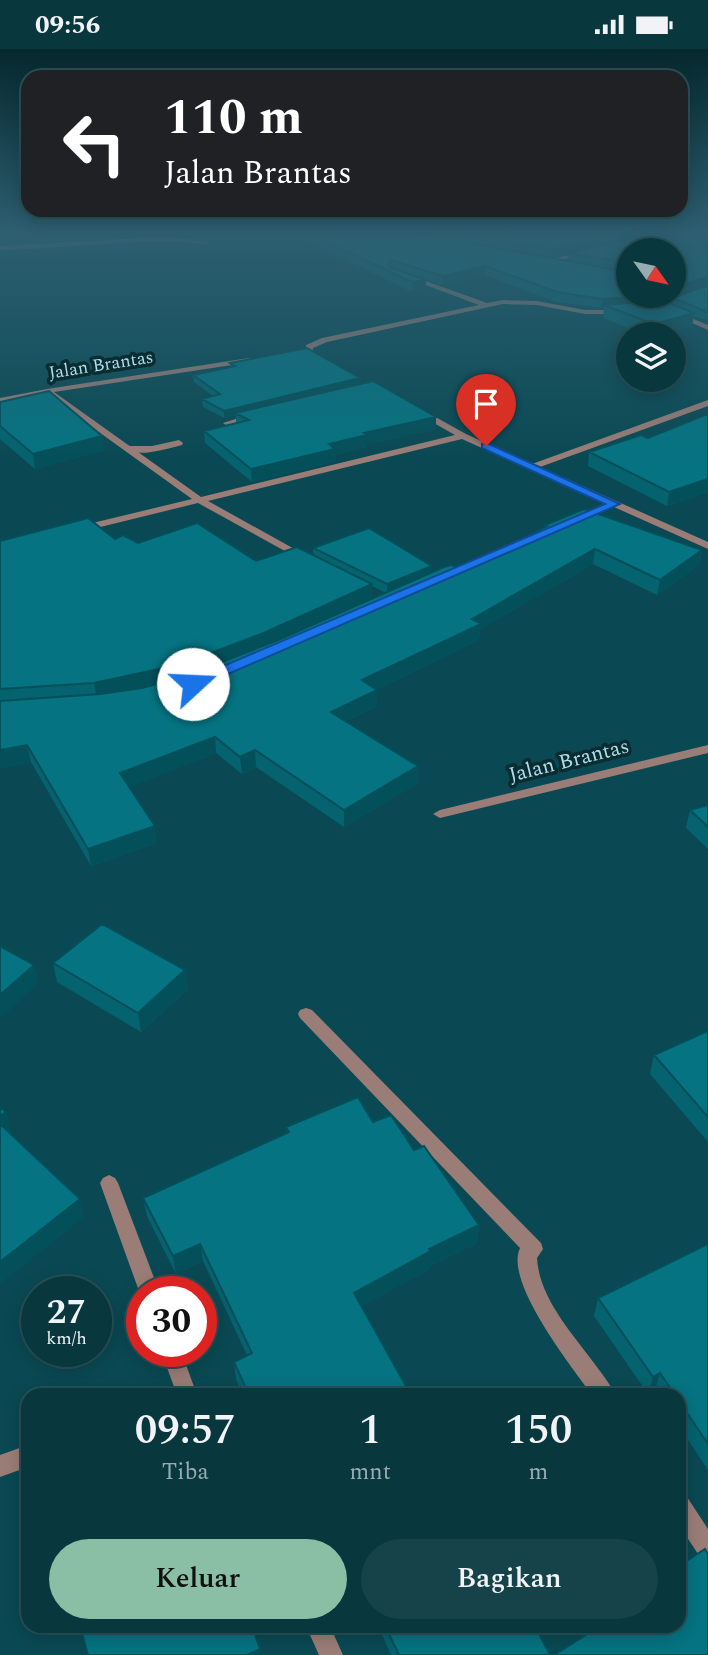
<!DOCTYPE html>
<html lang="id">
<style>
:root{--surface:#08373e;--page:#164249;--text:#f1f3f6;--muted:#98acb0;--line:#295158;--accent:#8abfa5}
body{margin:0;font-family:Spectral,serif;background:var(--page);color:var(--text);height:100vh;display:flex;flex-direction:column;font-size:26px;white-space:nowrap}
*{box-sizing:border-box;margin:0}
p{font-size:23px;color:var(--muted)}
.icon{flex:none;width:38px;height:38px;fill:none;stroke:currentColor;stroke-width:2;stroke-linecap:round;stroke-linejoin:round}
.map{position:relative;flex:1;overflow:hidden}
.side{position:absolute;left:21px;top:1339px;width:665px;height:245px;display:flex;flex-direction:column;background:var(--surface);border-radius:21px;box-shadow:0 4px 18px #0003,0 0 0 2px var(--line)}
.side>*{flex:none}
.hud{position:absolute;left:21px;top:21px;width:667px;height:147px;border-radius:21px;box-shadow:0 4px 18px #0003,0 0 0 2px var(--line);background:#202124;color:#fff;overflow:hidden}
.needle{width:46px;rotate:123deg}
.buttons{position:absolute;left:616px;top:189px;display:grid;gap:14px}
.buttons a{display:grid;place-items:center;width:70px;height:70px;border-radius:50%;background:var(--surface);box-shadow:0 4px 18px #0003,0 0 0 2px var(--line);font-size:35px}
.speed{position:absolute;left:21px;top:1227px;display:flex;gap:14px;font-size:35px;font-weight:700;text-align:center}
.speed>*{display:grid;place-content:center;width:91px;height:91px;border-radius:50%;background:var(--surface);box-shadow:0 4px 18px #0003,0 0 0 2px var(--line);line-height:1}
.speed small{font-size:18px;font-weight:400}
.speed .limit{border:10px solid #d22;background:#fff;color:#111}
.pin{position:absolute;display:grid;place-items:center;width:60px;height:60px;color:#fff;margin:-72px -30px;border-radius:50% 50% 50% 0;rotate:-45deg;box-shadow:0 0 7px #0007}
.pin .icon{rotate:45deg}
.me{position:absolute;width:77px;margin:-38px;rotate:70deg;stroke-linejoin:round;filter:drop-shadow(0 0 5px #0008)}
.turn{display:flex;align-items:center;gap:24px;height:147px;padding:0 28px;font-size:32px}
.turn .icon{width:91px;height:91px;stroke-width:2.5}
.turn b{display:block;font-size:49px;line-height:60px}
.eta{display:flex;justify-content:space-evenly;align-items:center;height:119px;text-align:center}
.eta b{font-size:42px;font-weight:600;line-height:49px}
.button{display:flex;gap:14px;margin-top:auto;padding:14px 28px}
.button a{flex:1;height:80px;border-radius:42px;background:var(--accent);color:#111;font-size:28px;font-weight:600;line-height:80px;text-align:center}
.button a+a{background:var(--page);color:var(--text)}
.status{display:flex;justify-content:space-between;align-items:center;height:49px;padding:0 35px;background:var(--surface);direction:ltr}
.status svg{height:19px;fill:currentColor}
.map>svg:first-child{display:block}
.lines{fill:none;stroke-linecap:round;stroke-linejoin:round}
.service{fill:#9b7d77;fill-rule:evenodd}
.minor{fill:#9b7d77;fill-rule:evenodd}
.wall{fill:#04636f;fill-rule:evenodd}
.shaded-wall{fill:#04505a}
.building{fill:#057381;stroke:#04505a;stroke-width:2}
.route{fill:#1a73e8;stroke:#114b97;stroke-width:2}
.labels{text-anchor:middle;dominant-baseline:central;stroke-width:7;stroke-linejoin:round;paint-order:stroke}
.far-street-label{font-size:18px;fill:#aedde6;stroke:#0a2d33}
.street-label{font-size:21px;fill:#aedde6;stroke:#0a2d33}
</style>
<div class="status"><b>09:56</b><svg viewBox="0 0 49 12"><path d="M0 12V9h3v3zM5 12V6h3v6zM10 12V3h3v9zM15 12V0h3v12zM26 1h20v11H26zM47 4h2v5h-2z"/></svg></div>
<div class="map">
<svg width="708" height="1606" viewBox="0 0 708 1606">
<rect width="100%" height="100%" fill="#0a4953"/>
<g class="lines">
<path class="service" d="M179 391 183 394 182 396C165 400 139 409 124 400L128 397H152Z"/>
<path class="minor" d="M155 188 180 189 209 193 206 195C137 188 69 200 0 201V197Z
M586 202 588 205 546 214 543 212Z
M409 226 487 254 503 251 537 252 585 261H622L626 263 622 265H585L537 256 503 255 327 293 313 299 312 304H306V296L322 289 479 256 407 229Z
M708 238V242L675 252 667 259 708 276V281L658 259 671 250Z
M249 309H252V313L54 343 201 448 455 386 418 365V361L421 360 466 385 532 415 708 351V357L540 418 708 493V500L614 458 580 473H574V469L606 455 462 390 208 452 307 507 308 509 303 512 198 454 80 483 76 482V478L192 450 46 345 0 355V349L47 340Z
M254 364 257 365V369L227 377 223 374Z
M487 506 491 507V511L449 529 445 530 440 527Z
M708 696V704L440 769 433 765 440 761Z
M306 959 312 961 541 1194 543 1200 537 1209C539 1248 571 1283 594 1314 601 1324 610 1334 615 1346H592C572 1318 504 1233 520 1199L300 969 298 965 300 961Z
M109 1126 115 1129 118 1134 159 1242H142V1248L139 1242 100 1134 103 1129Z
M161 1302H181L197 1346H177Z
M28 1396V1418L0 1428V1406Z
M679 1445 687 1448 708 1480V1511L700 1508 679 1476Z
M306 1577H330L343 1606H319Z"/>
</g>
<path class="wall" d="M279 183H708V272L694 267 692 277 663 285H644L603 269 604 259 556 253 485 226 443 236 426 231 425 240 412 243 297 187ZM628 201 706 237 673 249 672 255 664 252 673 247H628ZM569 205 568 212 551 209Z
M230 314 360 335 436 368V380L367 395V398L335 406 336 412 252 433 205 394 204 382 236 374V366L224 369 203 358 202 350 213 347 194 333 193 326 230 318Z
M0 353 104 401 35 420 0 390Z
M708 365V443L667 457 588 417 589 403 648 389Z
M545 476 702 501 699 516 657 546 593 515 480 580 479 591 377 640V657L346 672 418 734 344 778 256 718 242 725 216 704 129 738 157 794 91 817 31 713 0 719V492L115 490 138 494 256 512 313 506V499L432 517 431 523 461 521 545 478ZM372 537 386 544 372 550Z
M708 756V800L686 779 690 761Z
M53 914 185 921 188 940 141 983 57 933Z
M708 982V1093L650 1025 654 1006Z
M373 1073 414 1101 479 1176 477 1194 430 1217V1220L361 1257 411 1346H243L236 1330 234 1313 247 1306 203 1212 176 1225 147 1167 143 1149 287 1085 286 1078Z
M708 1195V1421L679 1377V1346H658L655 1341 648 1345 594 1267 598 1249Z
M378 1577H535L550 1606H391Z"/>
<path class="shaded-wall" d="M627 183H662L551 209 552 200Z
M485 217V226L443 236V227Z
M708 228V236L674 246V238Z
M426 231 425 240 412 243V233Z
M642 247H673L659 254 604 256V259H601L602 250Z
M694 264 692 277 663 285H652L654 275Z
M360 329V336L235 364 236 366 224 369V362Z
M436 368V380L367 395V398L335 406 336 412 252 433 251 420 364 384Z
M102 387 104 401 35 420 33 405Z
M708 430V443L667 457 669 443Z
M595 500 593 515 480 580 479 591 362 647V631Z
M702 501 699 516 657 546 660 531Z
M432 517 431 526 387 544V535Z
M372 535V551L183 631 97 650 94 634Z
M377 641V657L331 679V663Z
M215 688 216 704 123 741 120 724Z
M27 696 31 713 0 719V701Z
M255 701 256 718 242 725 240 708Z
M418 717V734L344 778V761Z
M155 777 157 794 91 817 88 800Z
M34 916 39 934 0 969V946Z
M185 921 188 940 141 983 138 964Z
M6 1063 11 1081 1 1089 0 1067Z
M80 1150 84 1168 0 1235V1213Z
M479 1176 477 1194 430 1217V1220L354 1261V1244L429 1200Z
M200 1195 203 1212 176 1225 173 1207Z
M660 1324 655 1341 648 1345 653 1328Z
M260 1600 261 1606H247Z"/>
<path class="building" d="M307 183H410L628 223V247H642L602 250 557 243 485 217 443 227 390 211 389 218 426 231 412 233Z
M453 183H627L552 200Z
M662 183H708V228L674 238V201H628V214L569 204Z
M708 236V263L673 249Z
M662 251 694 264 654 275 604 256Z
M307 299 360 329 224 362 202 350 220 345 193 326 235 317 230 314Z
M373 332 436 368 364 384 367 386 329 395 335 400 251 420 204 382 249 371 235 364Z
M49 342 102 387 33 405 0 377V353Z
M708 365V430L669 443 589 403 641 386 648 389Z
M584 460 702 501 660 531 595 500 472 570 481 575 362 631 377 641 331 663 418 717 344 761 255 701 240 708 215 688 120 724 155 777 88 800 27 696 0 701V652L100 645 142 639 192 625 278 591 444 518 452 516 461 521 547 477 545 476Z
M88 469 115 490 123 486 138 494 197 474 256 512 297 498 372 535 266 583 182 615 94 634 0 640V492Z
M369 479 432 517 387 535 313 499Z
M708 756V778L690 761Z
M102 875 185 921 138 964 53 914Z
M0 897 34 916 0 946Z
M708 982V1068L654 1006Z
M358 1048 373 1073 391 1066 414 1101 424 1097 479 1176 429 1200 431 1202 354 1244 411 1346H249L234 1313 252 1304 200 1195 173 1207 143 1149 289 1083 286 1078Z
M0 1058 6 1063 0 1067Z
M0 1075 80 1150 0 1213Z
M708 1195V1395L679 1352V1346H675L660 1324 653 1328 598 1249Z
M705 1500 708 1505V1606H554L600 1577H679V1517Z
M80 1577H252L260 1600 247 1606H88Z
M385 1577H535L550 1606H399Z"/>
<linearGradient id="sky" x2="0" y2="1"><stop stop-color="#06282e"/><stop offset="0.45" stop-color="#2d5f71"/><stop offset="1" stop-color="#2d5f71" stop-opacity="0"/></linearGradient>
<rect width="708" height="408" fill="url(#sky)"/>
<path class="route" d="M482 395H489L620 455 198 638H188V632L605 455 482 399Z"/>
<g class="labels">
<g class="far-street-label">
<text transform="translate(101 316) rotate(-9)">Jalan Brantas</text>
</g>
<g class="street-label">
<text transform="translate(569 712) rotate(-14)">Jalan Brantas</text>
</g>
</g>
</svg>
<div class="buttons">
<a><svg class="needle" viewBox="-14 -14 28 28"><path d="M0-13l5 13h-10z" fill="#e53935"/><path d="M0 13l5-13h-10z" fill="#98acb0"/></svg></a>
<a><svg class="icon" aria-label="layers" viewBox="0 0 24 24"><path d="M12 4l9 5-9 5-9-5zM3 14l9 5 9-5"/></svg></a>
</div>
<div class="speed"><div>27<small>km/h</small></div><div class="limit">30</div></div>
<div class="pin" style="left:486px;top:397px;background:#d93025"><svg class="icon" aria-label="arrive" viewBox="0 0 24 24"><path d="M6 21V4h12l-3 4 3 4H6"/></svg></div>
<svg class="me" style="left:193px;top:635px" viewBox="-20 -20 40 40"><circle r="19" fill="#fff"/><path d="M0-13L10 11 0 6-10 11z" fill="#1a73e8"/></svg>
<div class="hud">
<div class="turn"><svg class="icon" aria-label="left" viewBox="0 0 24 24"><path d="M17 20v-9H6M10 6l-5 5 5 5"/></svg><div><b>110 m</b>Jalan Brantas</div></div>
</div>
<section class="side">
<div class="eta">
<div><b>09:57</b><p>Tiba</p></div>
<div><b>1</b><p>mnt</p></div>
<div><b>150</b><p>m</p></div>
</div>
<div class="button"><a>Keluar</a><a>Bagikan</a></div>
</section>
</div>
